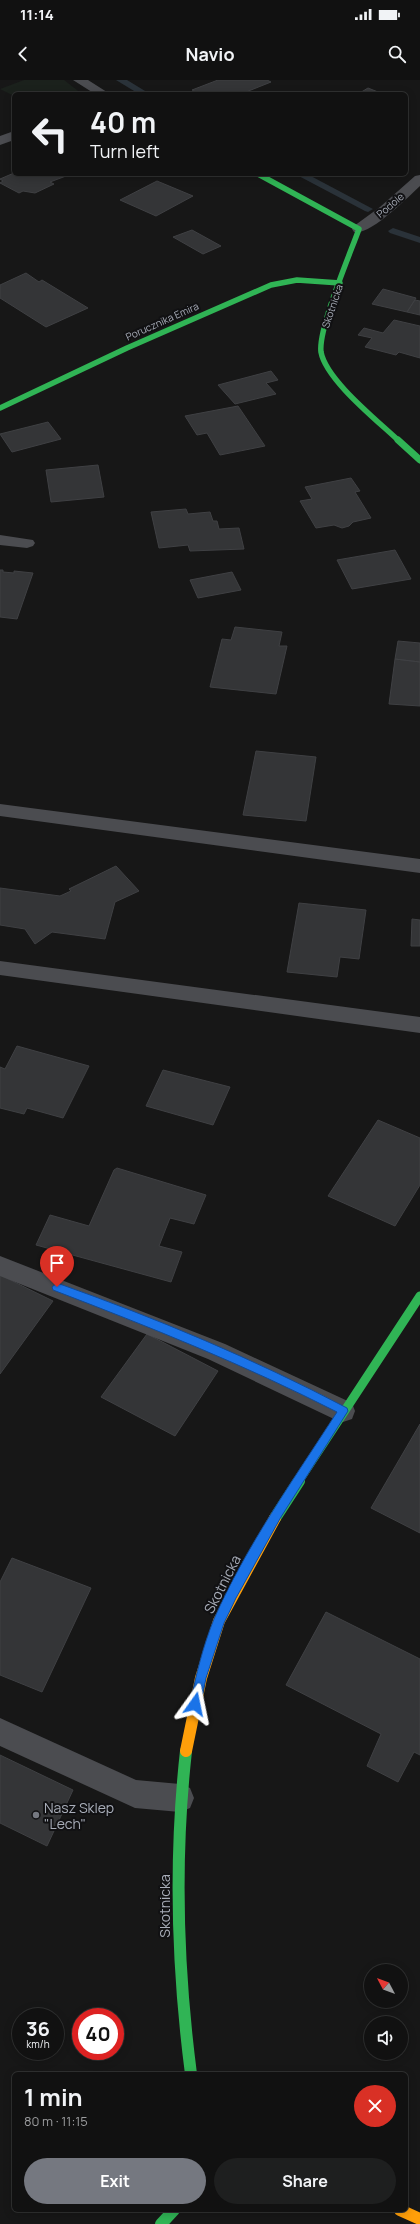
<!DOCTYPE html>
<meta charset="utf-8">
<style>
:root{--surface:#111;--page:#1e1f1f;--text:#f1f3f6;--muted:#9c9d9f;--line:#303131;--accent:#757880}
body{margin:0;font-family:Manrope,sans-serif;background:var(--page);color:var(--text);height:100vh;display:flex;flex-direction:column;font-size:15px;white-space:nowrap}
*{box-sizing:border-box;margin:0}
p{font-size:13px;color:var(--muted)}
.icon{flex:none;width:22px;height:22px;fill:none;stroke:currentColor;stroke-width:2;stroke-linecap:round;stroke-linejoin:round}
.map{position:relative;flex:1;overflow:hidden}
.sheet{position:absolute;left:12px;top:1992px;width:396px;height:140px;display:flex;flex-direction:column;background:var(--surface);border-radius:6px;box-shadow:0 2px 10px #0003,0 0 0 1px var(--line)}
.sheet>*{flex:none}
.banner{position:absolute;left:12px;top:12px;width:396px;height:84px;border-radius:6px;box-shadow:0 2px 10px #0003,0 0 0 1px var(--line);background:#111;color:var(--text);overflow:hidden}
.needle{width:26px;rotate:311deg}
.tools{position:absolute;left:364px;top:1884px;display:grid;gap:8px}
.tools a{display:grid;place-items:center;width:44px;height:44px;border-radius:50%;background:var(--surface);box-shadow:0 2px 10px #0003,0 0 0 1px var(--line);font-size:20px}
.speed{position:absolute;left:12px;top:1928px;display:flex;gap:8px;font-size:20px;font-weight:700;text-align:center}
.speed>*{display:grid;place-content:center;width:52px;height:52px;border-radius:50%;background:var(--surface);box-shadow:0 2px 10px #0003,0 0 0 1px var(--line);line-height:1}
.speed small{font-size:10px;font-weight:400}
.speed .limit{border:6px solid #d22;background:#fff;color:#111}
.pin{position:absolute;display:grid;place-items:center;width:34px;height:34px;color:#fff;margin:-41px -17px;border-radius:50% 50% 50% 0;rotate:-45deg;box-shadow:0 0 4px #0007}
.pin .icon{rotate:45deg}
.me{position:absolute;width:44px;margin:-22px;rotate:12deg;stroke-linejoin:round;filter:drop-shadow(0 0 3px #0008)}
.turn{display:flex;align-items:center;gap:14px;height:84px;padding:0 12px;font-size:18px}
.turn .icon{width:52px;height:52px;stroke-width:2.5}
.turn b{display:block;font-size:28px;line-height:34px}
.round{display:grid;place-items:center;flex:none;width:42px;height:42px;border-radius:21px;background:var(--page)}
.head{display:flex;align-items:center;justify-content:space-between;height:68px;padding:0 12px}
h1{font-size:24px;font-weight:700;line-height:30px}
.action{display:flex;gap:8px;margin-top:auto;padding:8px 12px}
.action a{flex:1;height:46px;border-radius:24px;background:var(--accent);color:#fff;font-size:16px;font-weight:700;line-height:46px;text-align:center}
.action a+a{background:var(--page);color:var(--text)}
.status{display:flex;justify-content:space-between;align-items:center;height:28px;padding:0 20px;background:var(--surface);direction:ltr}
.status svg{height:11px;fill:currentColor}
header{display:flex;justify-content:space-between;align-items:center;height:52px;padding:0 12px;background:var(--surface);font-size:18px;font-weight:700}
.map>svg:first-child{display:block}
.green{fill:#1b211c}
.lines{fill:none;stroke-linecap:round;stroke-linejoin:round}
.stream{fill:#2a3239;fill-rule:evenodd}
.building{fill:#343537;stroke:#3f4043}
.lane{fill:#4b4c50;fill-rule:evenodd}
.street{fill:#4b4c50;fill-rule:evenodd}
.fast-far3{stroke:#30b455;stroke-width:5.5}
.fast-far2{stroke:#30b455;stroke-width:7}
.fast-far1{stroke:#30b455;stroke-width:9}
.fast{stroke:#30b455;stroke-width:12}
.slow{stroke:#ff9f0a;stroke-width:12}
.route{fill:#1a73e8;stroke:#114b97}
.poi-dot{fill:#757880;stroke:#111113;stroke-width:1.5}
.labels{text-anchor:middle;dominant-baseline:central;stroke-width:4;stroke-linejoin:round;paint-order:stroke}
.far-street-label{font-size:10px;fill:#a8adb8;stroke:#111113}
.near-street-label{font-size:14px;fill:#a8adb8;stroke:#111113}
.near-poi-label{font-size:14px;fill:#a8adb8;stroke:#111113;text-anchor:start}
</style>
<div class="status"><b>11:14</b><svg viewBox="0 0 49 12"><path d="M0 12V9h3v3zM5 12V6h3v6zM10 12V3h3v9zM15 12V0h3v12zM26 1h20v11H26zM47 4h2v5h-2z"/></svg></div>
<header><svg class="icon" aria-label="back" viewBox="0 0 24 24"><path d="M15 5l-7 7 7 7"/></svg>Navio<svg class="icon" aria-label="search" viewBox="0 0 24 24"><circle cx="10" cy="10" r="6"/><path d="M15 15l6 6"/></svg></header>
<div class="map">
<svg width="420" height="2144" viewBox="0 0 420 2144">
<rect width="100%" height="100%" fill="#171717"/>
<path class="green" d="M24 0H64L82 14H14V16L0 9Z"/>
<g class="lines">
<path class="stream" d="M116 0H127L150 14H139Z
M295 94H307L373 129 368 132 365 131Z
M393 148 420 157V163L390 153 388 151Z"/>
</g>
<path class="building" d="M218 0H267L271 2 241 14H200L192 10Z
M368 8 383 14H358Z
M14 93 62 94 66 96 50 102 54 104 35 113 23 111 19 113 0 103 3 101 0 99Z
M157 101 193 116 156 136 120 120Z
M192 150 221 166 203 174 173 157Z
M26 193 39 202 42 200 88 228 46 247 0 218V205Z
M383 209 416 218 407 232 372 224Z
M415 220 420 221V235L407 232Z
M394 240 420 246V278L399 272 396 275 365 267 372 258 358 255 364 248 383 253Z
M271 291 278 300 266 303 276 314 235 324 218 305Z
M238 326 265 366 220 375 207 353 197 355 185 336Z
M48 342 61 359 12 372 0 354Z
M98 385 104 417 51 422 46 390Z
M351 398 360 411 355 412 371 438 353 442 349 446 342 448 334 445 316 448 300 421 312 419 305 407Z
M186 429 188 434 210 432 213 441H217L219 449 239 448 244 469 190 471 188 465 159 468 151 432Z
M395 470 411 499 352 509 337 480Z
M0 490H3V492L14 493V491L33 493 17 539 0 537Z
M232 492 241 510 198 518 190 500Z
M235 547 282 552 279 566H287L276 614 210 607 222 559 231 560Z
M398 561 420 563V582L395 579Z
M395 579 420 582V626L389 624Z
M256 671 316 677 306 741 243 735Z
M116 786 139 811 115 822 105 859 52 852 35 864 25 849 0 845V808L60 816 71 811 69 809Z
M299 823 366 830 359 879 340 877 337 897 287 892Z
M412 839 420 840V866H411Z
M17 966 89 986 63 1038 27 1028 24 1034 0 1028V987L5 989Z
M163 990 230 1007 213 1045 146 1026Z
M378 1040 420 1058V1105L395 1146 328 1116Z
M117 1088 206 1115 194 1144 170 1138 159 1166 182 1172 171 1202 36 1165 50 1135 89 1146 114 1090Z
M0 1195 53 1221 0 1294Z
M147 1254 218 1291 175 1356 101 1317Z
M420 1344V1453L371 1428Z
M12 1478 91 1508 42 1612 0 1595V1502Z
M326 1532 420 1579V1675L414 1672 398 1702 367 1686 381 1654 286 1605Z
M0 1675 73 1710 47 1766 0 1743Z"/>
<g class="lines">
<path class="lane" d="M0 455 33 460 35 463 33 466 27 468 0 465Z
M0 724 420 779V793L0 736Z
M0 881 420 937V953L0 895Z
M0 1176 225 1264 352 1323 355 1331 352 1339 343 1342 334 1339 208 1279 0 1196Z
M0 1638 136 1700 180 1704 190 1708 194 1718 190 1728 180 1732 135 1728 0 1666Z"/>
<path class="street" d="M73 0H88L110 14H95Z
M14 51V60L0 65V56Z
M420 95V106C408 117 370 156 354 152L352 149 354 146 380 127 415 96Z"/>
<path class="fast-far3" d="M258 94 359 149C350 174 318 249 321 272 326 300 378 341 399 361
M0 328 127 268 271 205 297 200 340 203"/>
<path class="fast-far2" d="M398 360 420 380"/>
<path class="fast-far1" d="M298 1402 420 1216"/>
<path class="fast" d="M275 1438 299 1401
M186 1671C174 1779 177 1886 191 1994
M161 2144 174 2130"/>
<path class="slow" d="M186 1671 201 1598 219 1541 275 1438
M400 2130 420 2139"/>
</g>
<path class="route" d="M57 1203C156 1238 254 1279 347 1328L348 1331 281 1437 236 1518 224 1543 206 1598 201 1624 199 1627 195 1629 191 1627 190 1624C196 1595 203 1566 214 1539 246 1466 294 1399 337 1332 245 1285 150 1247 53 1210L52 1207Z"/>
<circle class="poi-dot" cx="36" cy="1735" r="4"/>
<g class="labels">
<g class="far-street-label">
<text transform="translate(390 125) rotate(-40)">Podole</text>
<text transform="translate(332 226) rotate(-71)">Skotnicka</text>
<text transform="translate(162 241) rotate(-24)">Porucznika Emira</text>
</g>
<g class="near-street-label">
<text transform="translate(222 1504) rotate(-63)">Skotnicka</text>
<text transform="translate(164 1826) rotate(-90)">Skotnicka</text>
</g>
<g class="near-poi-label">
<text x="44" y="1727">Nasz Sklep<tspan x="44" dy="16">"Lech"</tspan></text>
</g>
</g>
</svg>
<div class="tools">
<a><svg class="needle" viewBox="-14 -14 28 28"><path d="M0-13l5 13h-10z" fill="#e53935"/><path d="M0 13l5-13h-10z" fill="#9c9d9f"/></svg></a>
<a><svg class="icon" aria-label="sound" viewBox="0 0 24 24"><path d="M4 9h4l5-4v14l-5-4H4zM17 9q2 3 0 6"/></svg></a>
</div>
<div class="speed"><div>36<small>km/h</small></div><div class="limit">40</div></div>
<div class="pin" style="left:57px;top:1207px;background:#d93025"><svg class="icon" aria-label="arrive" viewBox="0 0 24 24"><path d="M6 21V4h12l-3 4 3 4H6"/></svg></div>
<svg class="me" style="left:195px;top:1624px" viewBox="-20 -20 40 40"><path d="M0-17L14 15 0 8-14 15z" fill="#1a73e8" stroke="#fff" stroke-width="4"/></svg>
<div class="banner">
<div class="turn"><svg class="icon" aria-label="left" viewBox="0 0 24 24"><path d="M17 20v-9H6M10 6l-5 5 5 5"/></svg><div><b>40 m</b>Turn left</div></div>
</div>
<section class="sheet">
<div class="head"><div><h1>1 min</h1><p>80 m · 11:15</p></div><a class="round" style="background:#d93025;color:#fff"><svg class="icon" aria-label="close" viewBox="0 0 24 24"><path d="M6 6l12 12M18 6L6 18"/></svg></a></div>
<div class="action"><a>Exit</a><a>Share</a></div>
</section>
</div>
